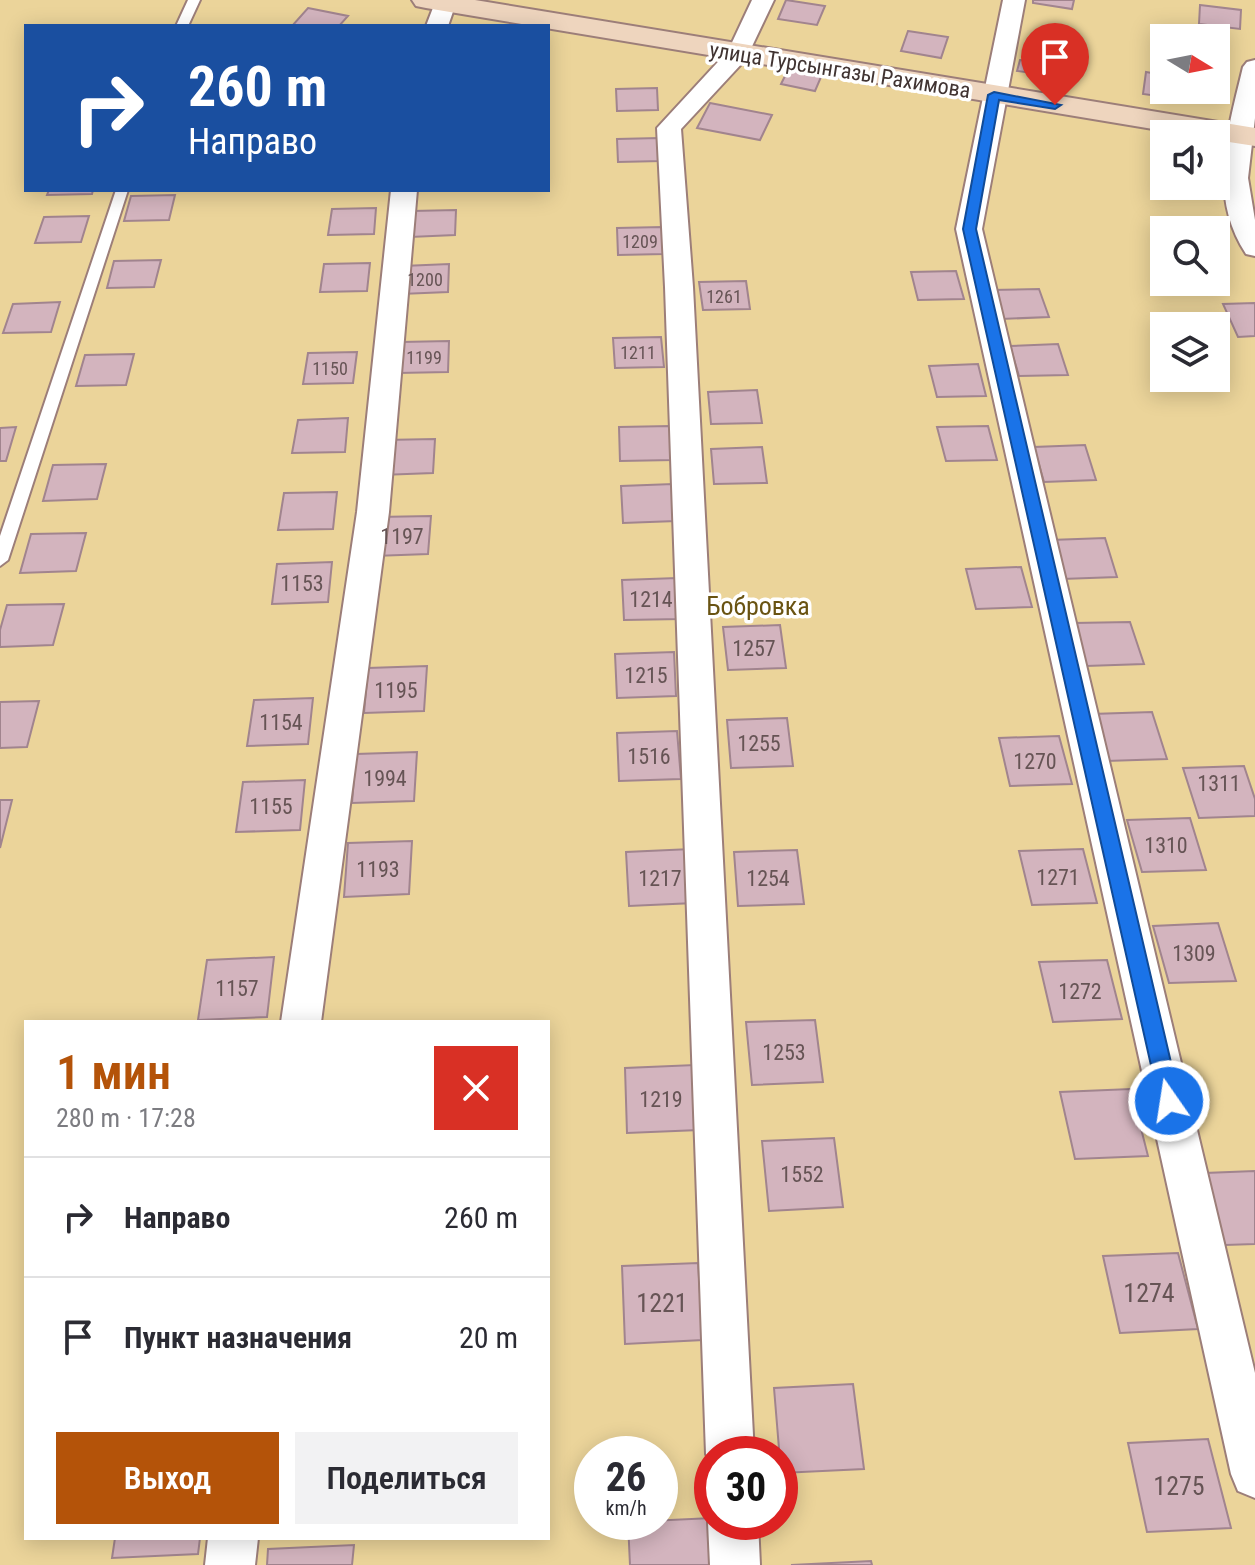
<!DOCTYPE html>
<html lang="ru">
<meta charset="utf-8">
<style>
:root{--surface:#fff;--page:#f2f2f3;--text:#2b2b33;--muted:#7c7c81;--line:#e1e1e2;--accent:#b45309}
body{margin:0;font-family:"Roboto Condensed",sans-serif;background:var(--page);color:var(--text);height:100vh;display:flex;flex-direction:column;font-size:30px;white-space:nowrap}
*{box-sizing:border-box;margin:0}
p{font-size:26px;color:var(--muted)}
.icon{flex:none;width:44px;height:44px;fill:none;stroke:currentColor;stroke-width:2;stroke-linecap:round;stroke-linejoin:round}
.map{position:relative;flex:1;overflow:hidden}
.details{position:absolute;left:24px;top:1020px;width:526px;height:520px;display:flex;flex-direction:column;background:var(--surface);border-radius:0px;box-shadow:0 4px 20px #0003}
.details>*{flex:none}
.top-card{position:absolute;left:24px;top:24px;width:526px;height:168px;border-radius:0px;box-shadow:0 4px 20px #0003;background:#1a4fa0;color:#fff;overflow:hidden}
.needle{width:52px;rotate:100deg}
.fabs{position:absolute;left:1150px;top:24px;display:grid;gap:16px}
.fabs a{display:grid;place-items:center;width:80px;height:80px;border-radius:0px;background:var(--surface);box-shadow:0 4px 20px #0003;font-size:40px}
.speed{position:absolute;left:574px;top:1436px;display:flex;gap:16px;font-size:40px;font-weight:700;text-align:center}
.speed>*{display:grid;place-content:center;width:104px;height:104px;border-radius:50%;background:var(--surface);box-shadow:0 4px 20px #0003;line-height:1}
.speed small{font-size:20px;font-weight:400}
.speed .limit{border:12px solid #d22;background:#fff;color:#111}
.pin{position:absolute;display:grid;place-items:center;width:68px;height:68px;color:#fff;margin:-82px -34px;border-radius:50% 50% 50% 0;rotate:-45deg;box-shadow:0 0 8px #0007}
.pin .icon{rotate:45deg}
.me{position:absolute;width:88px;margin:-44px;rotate:347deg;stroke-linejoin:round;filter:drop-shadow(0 0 6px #0008)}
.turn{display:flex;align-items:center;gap:28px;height:168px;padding:0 32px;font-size:36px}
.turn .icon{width:104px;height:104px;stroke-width:2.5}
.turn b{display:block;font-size:56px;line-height:68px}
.round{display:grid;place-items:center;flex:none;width:84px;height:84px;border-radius:0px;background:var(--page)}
.head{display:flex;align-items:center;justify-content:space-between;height:136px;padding:0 32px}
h1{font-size:48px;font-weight:600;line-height:60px;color:var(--accent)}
.primary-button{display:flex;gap:16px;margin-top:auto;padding:16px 32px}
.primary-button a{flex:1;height:92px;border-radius:0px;background:var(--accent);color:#fff;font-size:32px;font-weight:600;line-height:92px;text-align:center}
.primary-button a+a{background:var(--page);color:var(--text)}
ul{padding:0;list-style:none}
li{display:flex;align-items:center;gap:24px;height:120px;padding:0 32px;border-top:2px solid var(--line)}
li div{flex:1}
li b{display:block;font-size:30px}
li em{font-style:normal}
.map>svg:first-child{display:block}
.green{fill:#ebd49a;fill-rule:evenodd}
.building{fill:#d3b4be;stroke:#a1848e;stroke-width:2}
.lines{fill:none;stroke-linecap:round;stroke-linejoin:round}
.lane-casing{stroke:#9c7e79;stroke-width:4}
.street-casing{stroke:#9c7e79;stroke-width:4}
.secondary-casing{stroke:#9c7e79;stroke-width:4}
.lane{fill:#fff;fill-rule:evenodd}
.street{fill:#fff;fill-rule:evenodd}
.secondary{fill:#eed5be;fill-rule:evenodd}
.route{fill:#1a73e8;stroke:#114b97;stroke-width:2}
.labels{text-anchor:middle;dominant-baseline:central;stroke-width:7;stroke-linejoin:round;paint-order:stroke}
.far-number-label{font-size:18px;fill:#665455}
.far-street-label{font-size:22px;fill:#413432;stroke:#fff}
.number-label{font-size:22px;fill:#665455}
.park-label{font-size:26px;fill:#695312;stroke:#fff}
.near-number-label{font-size:26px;fill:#665455}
</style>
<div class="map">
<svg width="1255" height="1565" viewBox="0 0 1255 1565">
<rect width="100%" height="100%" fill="#fce8e5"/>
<path class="green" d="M0 0H1255V1565H0ZM26 26H548V190H26ZM1164 38H1216V90H1164ZM1164 134H1216V186H1164ZM1164 230H1216V282H1164ZM1164 326H1216V378H1164ZM26 1022H548V1538H26ZM592 1454H660V1522H592ZM712 1454H780V1522H712Z"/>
<path class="building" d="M786 0 825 6 817 25 778 19Z
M1033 0H1074L1072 9 1033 3Z
M1200 5 1241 10 1240 29 1199 24Z
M308 8 348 16 339 26H292Z
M908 31 948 37 941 58 901 51Z
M1020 60 1063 66 1061 77 1017 71Z
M788 70 821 77 815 91 781 84Z
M1146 72 1164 75V90H1188L1187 100 1143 94Z
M657 88 658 110 617 111 616 89Z
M710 103 772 115 760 140 697 128Z
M659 138 661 161 618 162 617 139Z
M49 190H93L92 194 47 195Z
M175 195 169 220 124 221 131 196Z
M376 208 374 234 328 235 332 209Z
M456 210 455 235 410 237 412 211Z
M89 216 81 242 35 243 44 217Z
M662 227 664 254 618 255 617 228Z
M161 260 154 287 107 288 114 261Z
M370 263 367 291 320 292 324 264Z
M449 264 448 292 401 294 403 266Z
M956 271 964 299 918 300 911 272Z
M746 281 750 309 703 310 699 282Z
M1039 289 1049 317 1001 319 992 290Z
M60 302 51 332 3 333 13 304Z
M1255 303V336L1238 337 1223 304Z
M661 337 664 367 615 368 613 338Z
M449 341 448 372 398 373 401 342Z
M1058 344 1068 375 1019 376 1010 346Z
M357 352 353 383 303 384 308 353Z
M134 354 126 385 76 386 85 355Z
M978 364 986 396 937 397 929 366Z
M757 390 762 423 711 424 708 392Z
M348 418 345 452 292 453 298 420Z
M670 426 673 460 620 461 619 427Z
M988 426 997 460 946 461 937 427Z
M16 427 6 461H0V428Z
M435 439 433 473 381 475 384 440Z
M1085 445 1096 480 1044 482 1034 447Z
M762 447 767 483 714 484 711 449Z
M106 464 97 499 43 501 53 465Z
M673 484 676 521 623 523 621 486Z
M337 492 333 529 278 530 284 493Z
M431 516 428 554 374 556 377 517Z
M86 533 76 571 20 573 31 534Z
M1105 538 1117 577 1062 579 1051 540Z
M332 562 328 602 272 604 277 564Z
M1021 567 1032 607 976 609 966 569Z
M677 578 681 619 624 620 622 580Z
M64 604 53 645 0 647V630L7 605Z
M1130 622 1144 664 1086 666 1074 623Z
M780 625 786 668 728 670 723 627Z
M674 652 676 696 617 698 615 654Z
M427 666 424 711 364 713 368 668Z
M313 698 308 744 247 746 254 700Z
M39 701 27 747 0 748V702Z
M1152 712 1167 759 1106 761 1092 714Z
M787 718 793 766 731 768 727 720Z
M677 731 681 779 619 781 617 733Z
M1059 736 1072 784 1010 786 999 738Z
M417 752 414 801 352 803 356 754Z
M1244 766 1255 799V816L1199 818 1183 768Z
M305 780 300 830 236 832 243 782Z
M0 800H12L0 848Z
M1190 818 1206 870 1142 872 1127 820Z
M412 841 409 894 344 897 348 843Z
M691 849 694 903 629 906 626 852Z
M1083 849 1097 903 1032 905 1019 851Z
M797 850 804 904 738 906 734 852Z
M1218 923 1236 981 1169 983 1153 926Z
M274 957 267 1017 198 1020 207 960Z
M1107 960 1122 1019 1053 1022 1039 962Z
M815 1020 823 1082 752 1085 746 1022Z
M695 1065 699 1130 627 1133 625 1068Z
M1131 1089 1148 1156 1075 1159 1060 1092Z
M834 1138 843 1207 769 1211 762 1141Z
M1255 1171V1244L1225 1245 1205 1173Z
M1178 1253 1198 1329 1120 1333 1103 1256Z
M698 1263 703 1340 625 1344 622 1266Z
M853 1384 864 1469 781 1473 774 1388Z
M1208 1439 1231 1528 1147 1532 1128 1443Z
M712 1518 715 1565H630L628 1522Z
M115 1538H200L198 1554 112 1558Z
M354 1545 352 1565H267L268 1549Z
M871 1561 872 1565H791Z"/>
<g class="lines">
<g class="lane-casing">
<path id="lane" d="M188 0H200L188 26H176Z
M116 190H128L8 560 0 566V536Z"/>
</g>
<g class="street-casing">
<path id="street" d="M436 0H454L456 3 448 26H426Z
M752 0H774L746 59 681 129 693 287 754 1454H712V1468L706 1454 665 287 657 128 728 51Z
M1003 0H1025L982 229 1255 1373V1498L1238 1491 1231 1474 956 229Z
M1255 60V118L1248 178 1255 220V256L1246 254C1207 195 1228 130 1243 67L1247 62Z
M391 190H417L389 512 321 1022H281L357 512Z
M712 1513V1522H758L760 1565H710L708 1522Z
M208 1538H258L255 1565H205Z"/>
</g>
<g class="secondary-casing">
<path id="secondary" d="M412 0H475L1255 128V146L1216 140V134H1183L426 8 416 6Z"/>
</g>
<use href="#lane" class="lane"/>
<use href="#street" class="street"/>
<use href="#secondary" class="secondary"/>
</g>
<path class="route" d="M994 92 1061 105 1055 109 999 100 976 229 1180 1101 1177 1108 1169 1111 1162 1108 1159 1101 963 229 988 95Z"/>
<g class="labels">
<g class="far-number-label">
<text x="640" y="241">1209</text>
<text x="425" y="279">1200</text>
<text x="724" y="296">1261</text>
<text x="638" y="352">1211</text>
<text x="424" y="357">1199</text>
<text x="330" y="368">1150</text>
</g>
<g class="far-street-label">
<text transform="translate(840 70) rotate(9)">улица Турсынгазы Рахимова</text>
</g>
<g class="number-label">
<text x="402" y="536">1197</text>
<text x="302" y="583">1153</text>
<text x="651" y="599">1214</text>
<text x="754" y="648">1257</text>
<text x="646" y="675">1215</text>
<text x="396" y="690">1195</text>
<text x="281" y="722">1154</text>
<text x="759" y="743">1255</text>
<text x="649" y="756">1516</text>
<text x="1035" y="761">1270</text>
<text x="385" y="778">1994</text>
<text x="1219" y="783">1311</text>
<text x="271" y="806">1155</text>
<text x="1166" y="845">1310</text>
<text x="378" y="869">1193</text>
<text x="1058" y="877">1271</text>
<text x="660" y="878">1217</text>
<text x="768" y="878">1254</text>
<text x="1194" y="953">1309</text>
<text x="237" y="988">1157</text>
<text x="1080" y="991">1272</text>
<text x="784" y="1052">1253</text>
<text x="661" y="1099">1219</text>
<text x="802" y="1174">1552</text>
</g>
<g class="park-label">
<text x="758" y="606">Бобровка</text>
</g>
<g class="near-number-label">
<text x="1149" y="1293">1274</text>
<text x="662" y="1303">1221</text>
<text x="1179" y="1486">1275</text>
</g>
</g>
</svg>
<div class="fabs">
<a><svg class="needle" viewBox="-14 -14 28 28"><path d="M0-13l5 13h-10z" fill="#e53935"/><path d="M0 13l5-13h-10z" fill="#7c7c81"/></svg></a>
<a><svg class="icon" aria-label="sound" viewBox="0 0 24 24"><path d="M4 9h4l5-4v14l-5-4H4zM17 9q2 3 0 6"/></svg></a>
<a><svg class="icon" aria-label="search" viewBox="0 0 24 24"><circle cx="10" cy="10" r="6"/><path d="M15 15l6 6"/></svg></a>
<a><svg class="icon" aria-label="layers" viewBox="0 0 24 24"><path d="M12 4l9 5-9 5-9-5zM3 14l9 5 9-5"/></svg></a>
</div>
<div class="speed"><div>26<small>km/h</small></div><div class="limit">30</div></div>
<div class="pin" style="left:1055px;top:105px;background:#d93025"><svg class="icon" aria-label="arrive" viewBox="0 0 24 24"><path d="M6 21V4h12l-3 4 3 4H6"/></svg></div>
<svg class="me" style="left:1169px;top:1101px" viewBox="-20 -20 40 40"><circle r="17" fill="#1a73e8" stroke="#fff" stroke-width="3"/><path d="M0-11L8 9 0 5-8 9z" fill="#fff"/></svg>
<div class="top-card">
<div class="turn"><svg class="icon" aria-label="right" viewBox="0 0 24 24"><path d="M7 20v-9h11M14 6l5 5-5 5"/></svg><div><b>260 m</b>Направо</div></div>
</div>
<section class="details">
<div class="head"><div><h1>1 мин</h1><p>280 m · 17:28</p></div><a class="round" style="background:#d93025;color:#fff"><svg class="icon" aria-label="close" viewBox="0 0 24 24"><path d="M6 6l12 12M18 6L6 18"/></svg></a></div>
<ul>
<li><svg class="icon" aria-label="right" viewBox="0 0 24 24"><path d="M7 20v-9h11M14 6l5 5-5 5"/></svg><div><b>Направо</b></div><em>260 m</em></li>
<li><svg class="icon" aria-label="arrive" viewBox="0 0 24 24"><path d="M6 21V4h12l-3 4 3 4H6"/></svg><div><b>Пункт назначения</b></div><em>20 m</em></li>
</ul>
<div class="primary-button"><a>Выход</a><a>Поделиться</a></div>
</section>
</div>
